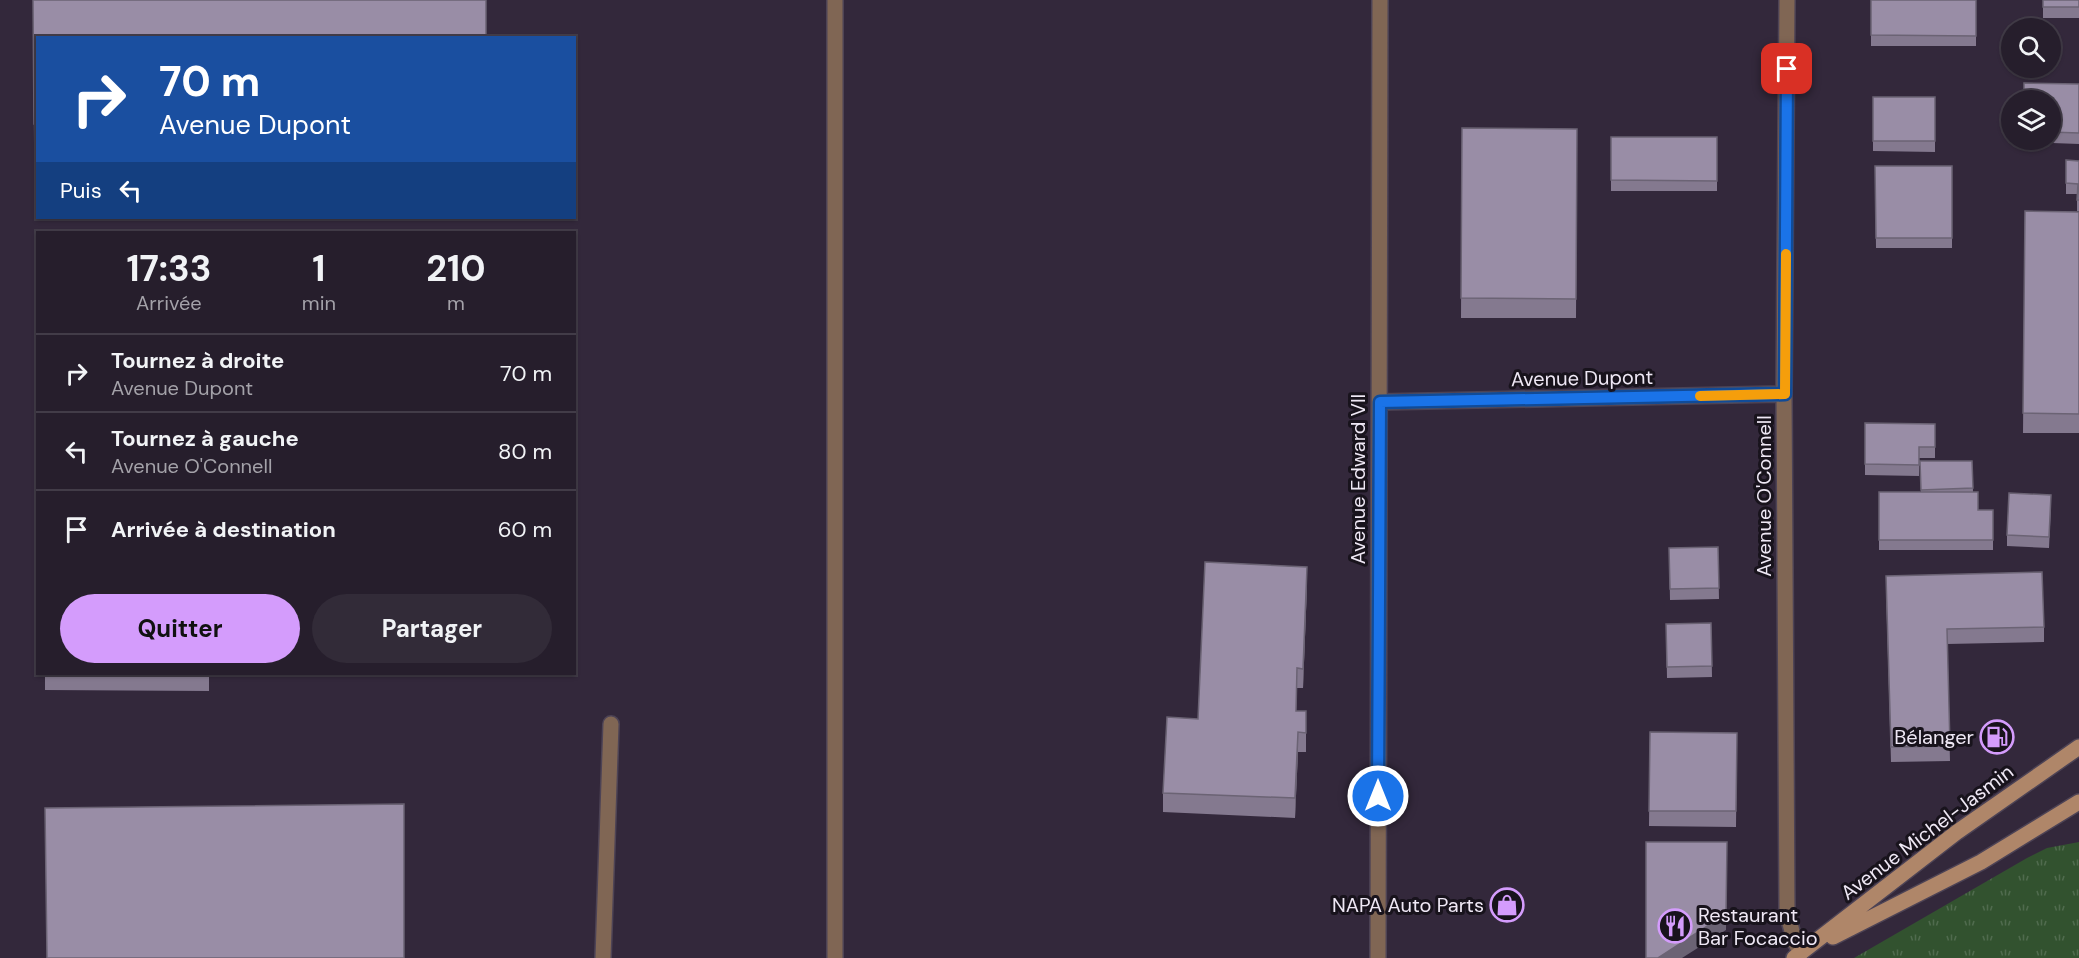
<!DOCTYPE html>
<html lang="fr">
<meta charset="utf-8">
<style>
:root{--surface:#261e2c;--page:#322b38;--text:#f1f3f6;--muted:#a4a2a9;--line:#423c48;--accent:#d49cfc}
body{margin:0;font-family:"DM Sans",sans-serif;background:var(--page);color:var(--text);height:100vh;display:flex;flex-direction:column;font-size:22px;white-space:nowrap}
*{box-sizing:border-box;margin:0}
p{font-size:20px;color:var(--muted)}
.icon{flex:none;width:33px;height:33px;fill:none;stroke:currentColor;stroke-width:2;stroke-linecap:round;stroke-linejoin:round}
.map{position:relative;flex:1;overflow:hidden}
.details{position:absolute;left:36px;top:231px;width:540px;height:444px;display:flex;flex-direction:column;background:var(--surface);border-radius:0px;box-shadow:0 2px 4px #0004,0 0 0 2px var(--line)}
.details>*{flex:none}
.hud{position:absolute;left:36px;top:36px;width:540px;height:183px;border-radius:0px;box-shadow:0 2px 4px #0004,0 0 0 2px var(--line);background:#1a4fa0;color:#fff;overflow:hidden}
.controls{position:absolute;left:2001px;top:18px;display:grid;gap:12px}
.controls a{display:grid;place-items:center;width:60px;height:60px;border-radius:50%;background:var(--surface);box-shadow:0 2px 4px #0004,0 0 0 2px var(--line);font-size:30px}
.pin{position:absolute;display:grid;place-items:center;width:51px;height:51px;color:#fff;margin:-26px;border-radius:12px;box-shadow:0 3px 9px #0006}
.me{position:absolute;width:66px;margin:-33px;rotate:0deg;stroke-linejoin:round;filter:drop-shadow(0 0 4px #0008)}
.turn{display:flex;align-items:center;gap:21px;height:126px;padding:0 24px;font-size:27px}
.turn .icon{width:78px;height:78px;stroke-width:2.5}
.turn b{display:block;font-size:42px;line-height:51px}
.then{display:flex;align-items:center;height:57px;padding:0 24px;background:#0003;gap:12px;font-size:22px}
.eta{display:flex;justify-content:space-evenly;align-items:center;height:102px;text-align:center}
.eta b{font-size:36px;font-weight:700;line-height:42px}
.button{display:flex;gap:12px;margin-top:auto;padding:12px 24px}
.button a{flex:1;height:69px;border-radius:36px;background:var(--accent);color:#111;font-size:24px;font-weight:700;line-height:69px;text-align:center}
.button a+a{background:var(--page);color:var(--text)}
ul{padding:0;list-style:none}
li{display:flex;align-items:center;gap:18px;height:78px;padding:0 24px;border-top:2px solid var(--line)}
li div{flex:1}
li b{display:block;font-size:22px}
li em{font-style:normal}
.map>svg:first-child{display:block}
.grass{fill:url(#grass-tufts)}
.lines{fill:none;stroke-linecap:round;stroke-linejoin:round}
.lane-casing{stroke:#4d4355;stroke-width:18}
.street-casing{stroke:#4d4355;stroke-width:18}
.secondary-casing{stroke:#4d4355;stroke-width:18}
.lane{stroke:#806654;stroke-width:15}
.street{stroke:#806654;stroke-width:15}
.secondary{stroke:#af8669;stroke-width:15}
.wall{fill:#84798f}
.shaded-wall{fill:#6b6374}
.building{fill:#998da6;stroke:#6b6374;stroke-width:1.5}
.route-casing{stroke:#114b97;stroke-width:15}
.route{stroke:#1a73e8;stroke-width:10}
.slow{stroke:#f59e0b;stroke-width:10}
.labels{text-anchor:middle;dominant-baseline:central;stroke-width:6;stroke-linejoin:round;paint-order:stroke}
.street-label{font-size:20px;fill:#efe8f5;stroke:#18131c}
.poi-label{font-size:20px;fill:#efe8f5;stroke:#18131c;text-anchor:end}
</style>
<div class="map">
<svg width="2079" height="958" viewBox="0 0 2079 958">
<defs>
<pattern id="grass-tufts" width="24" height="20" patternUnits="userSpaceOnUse" patternTransform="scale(1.5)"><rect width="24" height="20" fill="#32522f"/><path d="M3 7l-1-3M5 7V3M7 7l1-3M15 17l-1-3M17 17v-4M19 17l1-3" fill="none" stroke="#506b4e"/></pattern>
</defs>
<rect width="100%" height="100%" fill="#33283b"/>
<path class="grass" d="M2079 842V958H1854L2027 858 2047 848Z"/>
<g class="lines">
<g class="lane-casing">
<path id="lane" d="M835 0V958
M603 958 611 724"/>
</g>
<g class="street-casing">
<path id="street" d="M1787 0 1784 394 1787 913 1795 942 1801 953
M1380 402 1784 394
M1378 958 1380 0"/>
</g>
<g class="secondary-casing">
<path id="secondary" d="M1833 937 1981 862 2079 802
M1794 958 1957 832 2079 747"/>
</g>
<use href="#lane" class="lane"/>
<use href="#street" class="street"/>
<use href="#secondary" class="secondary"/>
</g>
<path class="wall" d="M33 0 38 38V144H34Z
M1871 0H1976V46H1871Z
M2043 0H2079V18H2043Z
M2079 84V144L2023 142V140H2050V100Z
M1873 97H1935V152L1873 151Z
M1462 128 1577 129 1576 318H1461Z
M1611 137H1717V191H1611Z
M2066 160 2079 161V211H2077V194H2066Z
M1875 166H1952V248H1876Z
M2025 211 2079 212V433H2023Z
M1865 423 1935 424V458H1919V476L1865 475Z
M1920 461H1972L1973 492 1978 510H1993V550H1879V492H1921Z
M2051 506 2049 548 2007 546V535Z
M1718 547 1719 599 1670 600 1669 548Z
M1307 586 1303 688H1297L1296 711 1306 731V752H1298L1295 818 1163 812V793L1198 719Z
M1886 591 2044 627V642L1947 644 1950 761 1891 762Z
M1711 623 1712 677 1667 678 1666 624Z
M45 674H209V691L45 690Z
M1650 732 1737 733 1736 827 1649 826Z"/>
<path class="shaded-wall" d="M1307 567V586L1303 688V669Z
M1298 732V752L1295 818V798Z
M1727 842 1726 930 1682 958H1658Z"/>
<path class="building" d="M33 0H486V38H38V124H34Z
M1871 0H1976V36L1871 35Z
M2043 0H2079V7H2043Z
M2024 83 2079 84V133L2050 132V100H2024Z
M1873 97H1935V141H1873Z
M1462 128 1577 129 1576 299 1461 298Z
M1611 137H1717V181L1611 180Z
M2066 160 2079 161V200H2077L2078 184 2066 183Z
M1875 166H1952V238H1876Z
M2025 211 2079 212V414L2023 413Z
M1865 423 1935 424V447H1919V465L1865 464Z
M1920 461H1972L1973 488 1921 490Z
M1879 492H1978V510H1993V540H1879Z
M2009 493 2051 495 2049 537 2007 535Z
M1718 547 1719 588 1670 589 1669 548Z
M1205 562 1307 567 1303 669 1297 668 1296 711H1306V733L1298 732 1295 798 1163 793 1167 717 1198 719Z
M2042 572 2044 627 1947 629 1950 746 1891 747 1886 576Z
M1711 623 1712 666 1667 667 1666 624Z
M1650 732 1737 733 1736 811H1649Z
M404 804V958H47L45 808Z
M1646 842H1727L1726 914 1658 958H1646Z"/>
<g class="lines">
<g class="route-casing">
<path id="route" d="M1378 796 1380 402 1785 394 1787 69"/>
</g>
<use href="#route" class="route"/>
<path class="slow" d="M1700 396 1785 394 1786 254"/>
</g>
<defs>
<g id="fuel-ring" transform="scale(1.725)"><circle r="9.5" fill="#18131c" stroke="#d49cfc" stroke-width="1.5"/><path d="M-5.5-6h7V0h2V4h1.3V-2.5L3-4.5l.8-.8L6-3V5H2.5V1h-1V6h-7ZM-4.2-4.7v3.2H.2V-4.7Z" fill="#d49cfc"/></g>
<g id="shop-ring" transform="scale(1.725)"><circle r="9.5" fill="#18131c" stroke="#d49cfc" stroke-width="1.5"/><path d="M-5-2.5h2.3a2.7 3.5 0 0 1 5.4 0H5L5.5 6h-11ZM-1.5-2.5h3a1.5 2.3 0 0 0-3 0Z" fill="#d49cfc"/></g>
<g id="restaurant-ring" transform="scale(1.725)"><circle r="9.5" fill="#18131c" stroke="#d49cfc" stroke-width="1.5"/><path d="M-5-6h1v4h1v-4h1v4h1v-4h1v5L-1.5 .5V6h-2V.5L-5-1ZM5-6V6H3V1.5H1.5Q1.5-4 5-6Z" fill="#d49cfc"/></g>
</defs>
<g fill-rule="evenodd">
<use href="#fuel-ring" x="1997" y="737"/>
<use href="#shop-ring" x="1507" y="905"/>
<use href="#restaurant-ring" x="1675" y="926"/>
</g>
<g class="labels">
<g class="street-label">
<text transform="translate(1582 378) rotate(-1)">Avenue Dupont</text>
<text transform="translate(1358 479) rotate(-90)">Avenue Edward VII</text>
<text transform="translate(1764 496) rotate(-90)">Avenue O'Connell</text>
<text transform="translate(1927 832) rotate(-37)">Avenue Michel-Jasmin</text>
</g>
<g class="poi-label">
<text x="1974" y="737">Bélanger</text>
<text x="1484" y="905">NAPA Auto Parts</text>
<text x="1698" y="915" text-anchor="start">Restaurant<tspan x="1698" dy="23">Bar Focaccio</tspan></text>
</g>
</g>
</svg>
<div class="controls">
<a><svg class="icon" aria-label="search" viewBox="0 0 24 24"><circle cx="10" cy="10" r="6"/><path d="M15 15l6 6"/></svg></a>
<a><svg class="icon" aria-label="layers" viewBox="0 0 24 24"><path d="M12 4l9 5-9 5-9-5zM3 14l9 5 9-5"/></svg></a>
</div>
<div class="pin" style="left:1787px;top:69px;background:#d93025"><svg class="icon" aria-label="arrive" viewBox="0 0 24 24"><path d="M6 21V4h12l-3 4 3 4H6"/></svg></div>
<svg class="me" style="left:1378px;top:796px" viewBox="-20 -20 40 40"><circle r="17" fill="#1a73e8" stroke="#fff" stroke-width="3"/><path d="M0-11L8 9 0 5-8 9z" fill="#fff"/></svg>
<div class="hud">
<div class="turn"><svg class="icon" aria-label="right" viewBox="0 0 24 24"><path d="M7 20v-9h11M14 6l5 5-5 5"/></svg><div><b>70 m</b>Avenue Dupont</div></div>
<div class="then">Puis<svg class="icon" aria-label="left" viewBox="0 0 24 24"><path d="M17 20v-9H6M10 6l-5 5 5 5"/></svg></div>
</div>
<section class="details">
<div class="eta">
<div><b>17:33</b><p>Arrivée</p></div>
<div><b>1</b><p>min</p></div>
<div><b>210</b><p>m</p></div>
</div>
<ul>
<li><svg class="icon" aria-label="right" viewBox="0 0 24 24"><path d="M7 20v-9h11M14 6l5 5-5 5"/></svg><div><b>Tournez à droite</b><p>Avenue Dupont</p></div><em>70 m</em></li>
<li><svg class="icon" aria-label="left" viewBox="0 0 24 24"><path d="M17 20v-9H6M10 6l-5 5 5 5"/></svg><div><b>Tournez à gauche</b><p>Avenue O'Connell</p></div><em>80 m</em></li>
<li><svg class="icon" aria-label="arrive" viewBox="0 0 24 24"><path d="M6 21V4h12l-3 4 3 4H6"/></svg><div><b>Arrivée à destination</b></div><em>60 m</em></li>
</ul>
<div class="button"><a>Quitter</a><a>Partager</a></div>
</section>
</div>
